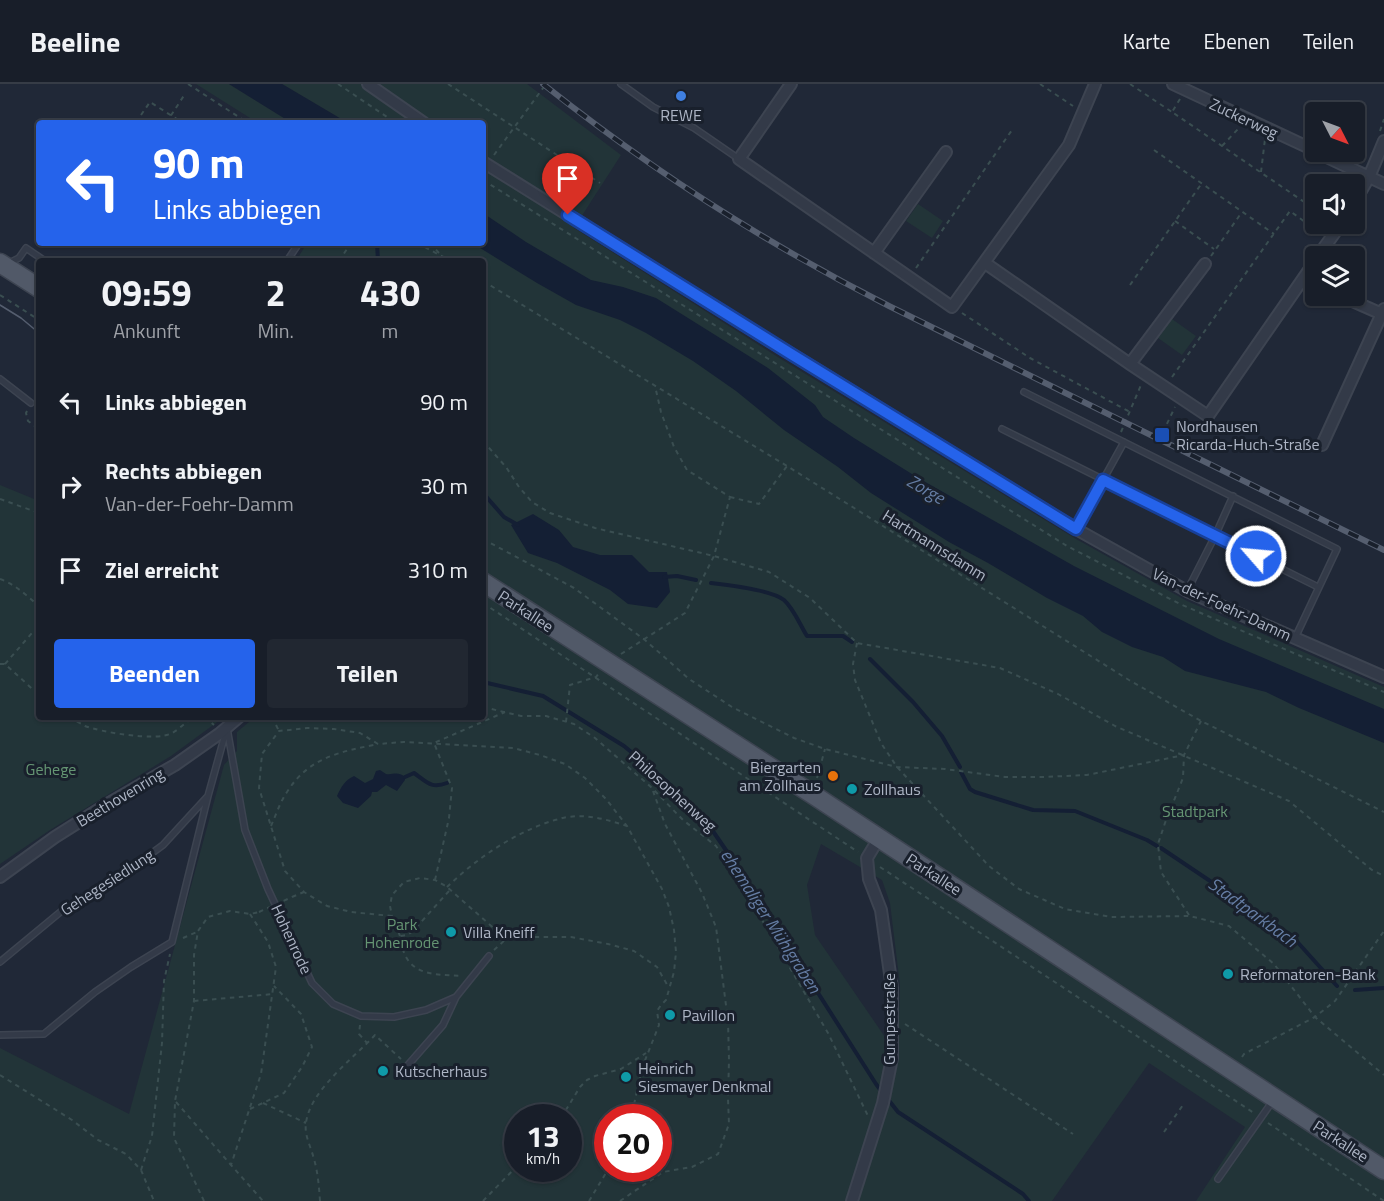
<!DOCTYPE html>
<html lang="de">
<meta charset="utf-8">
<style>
:root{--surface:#181e29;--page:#212731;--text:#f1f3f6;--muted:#9fa2a8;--line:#363c46;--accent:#2563eb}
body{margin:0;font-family:"Titillium Web",sans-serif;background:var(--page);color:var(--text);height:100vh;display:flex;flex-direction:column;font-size:22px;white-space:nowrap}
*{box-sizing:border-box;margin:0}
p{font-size:20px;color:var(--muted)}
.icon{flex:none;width:33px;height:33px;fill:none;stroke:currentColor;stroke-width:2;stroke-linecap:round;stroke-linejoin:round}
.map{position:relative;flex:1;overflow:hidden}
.sheet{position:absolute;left:36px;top:174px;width:450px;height:462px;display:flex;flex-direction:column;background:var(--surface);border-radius:6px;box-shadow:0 2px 4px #0004,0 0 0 2px var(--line)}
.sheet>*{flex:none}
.guide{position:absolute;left:36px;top:36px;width:450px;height:126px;border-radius:6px;box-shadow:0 2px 4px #0004,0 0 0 2px var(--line);background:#2563eb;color:#fff;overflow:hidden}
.needle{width:39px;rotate:132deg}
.tools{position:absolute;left:1305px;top:18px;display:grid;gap:12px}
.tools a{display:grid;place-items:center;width:60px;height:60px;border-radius:6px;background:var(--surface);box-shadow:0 2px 4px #0004,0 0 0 2px var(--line);font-size:30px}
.speed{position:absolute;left:504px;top:1020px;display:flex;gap:12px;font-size:30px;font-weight:700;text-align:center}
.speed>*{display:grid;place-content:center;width:78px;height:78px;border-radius:50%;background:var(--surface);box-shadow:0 2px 4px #0004,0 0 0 2px var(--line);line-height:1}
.speed small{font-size:15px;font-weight:400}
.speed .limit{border:9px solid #d22;background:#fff;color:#111}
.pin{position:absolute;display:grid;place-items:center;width:51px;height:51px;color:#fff;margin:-62px -26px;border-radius:50% 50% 50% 0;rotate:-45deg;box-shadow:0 0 6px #0007}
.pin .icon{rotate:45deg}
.me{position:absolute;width:66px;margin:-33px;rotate:297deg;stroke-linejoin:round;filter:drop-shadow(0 0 4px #0008)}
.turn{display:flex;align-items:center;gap:21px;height:126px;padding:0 18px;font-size:27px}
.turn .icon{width:78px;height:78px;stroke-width:2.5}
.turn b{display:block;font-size:42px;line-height:51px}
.eta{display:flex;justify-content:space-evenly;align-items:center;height:102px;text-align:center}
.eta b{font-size:36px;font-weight:700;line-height:42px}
.action{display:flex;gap:12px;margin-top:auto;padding:12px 18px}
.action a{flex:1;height:69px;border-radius:6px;background:var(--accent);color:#fff;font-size:24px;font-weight:700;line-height:69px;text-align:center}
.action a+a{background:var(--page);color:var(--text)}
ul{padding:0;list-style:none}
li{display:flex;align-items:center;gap:18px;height:84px;padding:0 18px}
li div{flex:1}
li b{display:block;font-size:22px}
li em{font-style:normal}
header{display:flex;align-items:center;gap:36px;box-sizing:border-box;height:84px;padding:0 30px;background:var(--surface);border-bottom:2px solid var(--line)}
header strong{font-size:28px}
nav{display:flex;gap:33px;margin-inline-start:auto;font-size:21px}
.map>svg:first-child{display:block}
.green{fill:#223438;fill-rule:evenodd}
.water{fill:#141f34}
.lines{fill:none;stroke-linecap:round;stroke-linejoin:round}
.stream{stroke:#141f34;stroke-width:4}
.service-casing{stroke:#3d4451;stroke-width:8}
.minor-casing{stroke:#3d4451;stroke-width:14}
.primary-casing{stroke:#3d4451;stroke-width:21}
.path{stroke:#3a4e51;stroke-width:2;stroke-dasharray:4.5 4.5;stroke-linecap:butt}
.service{stroke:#333a48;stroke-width:5}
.minor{stroke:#333a48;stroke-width:10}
.primary{stroke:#515968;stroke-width:18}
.tram{stroke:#555e6f;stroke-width:1.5}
.rail-casing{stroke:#555e6f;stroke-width:6}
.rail{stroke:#19202c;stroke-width:4;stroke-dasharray:11;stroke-linecap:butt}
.path-bridge{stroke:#3a4e51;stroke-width:2;stroke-dasharray:4.5 4.5;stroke-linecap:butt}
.route-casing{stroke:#184099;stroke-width:15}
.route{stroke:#2563eb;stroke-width:10}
.shop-dot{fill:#3f7fe0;stroke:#19202c;stroke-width:2}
.transit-dot{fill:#1a4fb4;stroke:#19202c;stroke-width:2}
.food-dot{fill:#e8710a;stroke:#19202c;stroke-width:2}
.culture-dot{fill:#0f9aa8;stroke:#19202c;stroke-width:2}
.labels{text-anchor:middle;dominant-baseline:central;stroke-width:6;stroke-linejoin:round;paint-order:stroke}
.poi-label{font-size:16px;fill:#adb5c5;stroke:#19202c;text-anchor:start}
.street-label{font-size:16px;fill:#adb5c5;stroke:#19202c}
.park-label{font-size:16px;fill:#659573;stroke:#19202c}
.water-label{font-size:18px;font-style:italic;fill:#657da4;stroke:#19202c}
</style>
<header>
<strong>Beeline</strong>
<nav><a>Karte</a><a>Ebenen</a><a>Teilen</a></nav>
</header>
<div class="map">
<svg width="1384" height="1117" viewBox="0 0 1384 1117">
<rect width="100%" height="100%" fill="#202837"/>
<path class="green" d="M196 0H229L292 39H258Z
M282 0H527L621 71 574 144 781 275 1076 455 1187 517 1384 603V1117H1196L1245 1043 1149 979 1052 1117H0V964L129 1030 224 681 237 667V648L255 633H483V177H296L307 159H483V39H348ZM821 760 882 796 890 819 900 901 898 972 815 851 807 801ZM518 1034H568V1084H518ZM608 1034H658V1084H608Z
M918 120 943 137 932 154 906 137Z
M1172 235 1196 252 1182 271 1158 254Z
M0 401 39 417V633H222L220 636 171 672 50 746 0 780Z"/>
<path class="water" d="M229 0H282L348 39H292Z
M483 129 526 158 591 196 623 203 656 214 768 284 815 321 823 333 854 354 920 395 1074 482 1219 555 1384 625V659L1299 624 1266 608 1185 587 1163 573 1132 563 1102 548 1083 532 1047 514 988 479 949 458 871 409 838 383 784 346 736 307 693 277 646 249 620 236 576 221 537 199 472 159H483Z
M533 430 559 446 573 463 600 471H632L649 488H667L670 508 657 524 628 520 610 506 557 479 528 469 511 441Z
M380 686 386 690C393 691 398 687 405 693V696L397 707 386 701 377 708H372L371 712 358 724 343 719 337 712C341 703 345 696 354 692L365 699 373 695 376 687Z"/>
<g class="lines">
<path class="stream" d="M377 159 378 177
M483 409 504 433 518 441
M664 493 677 492 696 496
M711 499C729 501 771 506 784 516 794 525 800 541 807 552H843L852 558
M870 575 913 618 942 652 960 683
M483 598 543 612 624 662 665 696 708 740 741 788 876 1000 882 1008
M961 688 970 705 975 708 1033 726 1075 727 1147 756 1157 762
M405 693 414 689C427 698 431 705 447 699
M1161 764 1292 852 1337 902
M1355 906 1384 904
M887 1014 898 1028 1023 1110 1029 1117"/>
<g class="service-casing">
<path id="service" d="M621 0 653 23 694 44 739 75
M287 177 299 159
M9 179 19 174 26 164 45 177
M0 295 31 319
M1024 308 1337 465 1295 554
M1002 345 1318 503
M1076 445 1124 358
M1187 507 1215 452 1233 412
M227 644 245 746 268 805 312 899 333 920 361 932 394 933 426 926 456 913 489 872
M0 878 64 825 129 786 163 761 208 712 226 647
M0 951 44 950 95 908 131 883 172 858 208 712
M408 981 443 941 456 913
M1218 1095 1272 1018"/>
</g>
<g class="minor-casing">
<path id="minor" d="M368 0 424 39
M791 0 739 75 952 223 1069 61 1095 0
M1173 0 1316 67
M1316 68 1384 100
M483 78 770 257 1076 445 1187 507 1384 593
M1354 119 1369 93 1384 57
M874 169 946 68
M1318 172 1341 140
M985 179 1130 280 1208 332 1316 176
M1348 215 1382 230
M1130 280 1205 180
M1322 361 1384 225
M0 793 55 753 109 719 175 681 219 650 239 633
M852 1117 883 1019 892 974V904L881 826 869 795 867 774 879 754"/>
</g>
<g class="primary-casing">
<path id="primary" d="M0 179 39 204
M483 498 812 710 1384 1086"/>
</g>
<path class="path" d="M188 0 248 39
M338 0 396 39
M448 0 600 99
M1040 0 1073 22
M1130 0 1172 28
M1180 15 1172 28 1316 126
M141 31 150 18 183 39
M166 39 185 10
M1380 47 1384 35
M1222 62 1239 44
M1154 66 1274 150
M494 71 546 0
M1261 88 1265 55
M483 96 1067 462 1180 520 1384 608
M1175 137 1214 165
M417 159 451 177
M430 159 439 169
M1211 172 1242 128
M339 177 351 159
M439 177 440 171
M916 184 1012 46
M483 197 787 382 1129 596 1201 637 1384 728
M1130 201 1202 99
M0 211 39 236
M962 229 1030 274 1130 328
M1172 293 1290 127 1320 149
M27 327 26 329 28 337 39 345
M1121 348 1141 301
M1163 348 1175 323
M483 357 506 383 519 403 532 418 550 429 595 444 714 472 769 488 810 514 857 559 1000 584 1058 610 1115 642 1289 717 1372 786 1384 792
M730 413 759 420 787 382
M0 415 39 429
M483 455 574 504 645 556 689 595 732 623 794 654 825 665 897 683 945 685 1005 693H1044L1087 691 1184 671
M0 495C15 500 27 512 39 522
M483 519 858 768
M857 559 853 580 855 596 881 659 897 683 989 782 1019 805 1065 825 1111 833 1190 832 1229 842 1274 880 1315 933 1384 991
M621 570 685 529 714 472 730 413 687 386 674 363 661 328 655 302
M0 580H5L39 611
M5 580 32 549 39 544
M483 623 521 632H546L574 640 595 654 652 704 683 736 716 762 734 788 828 949 868 1032
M69 633C74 636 80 639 85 642 101 648 157 658 172 649 180 645 186 637 195 633
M205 633 214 641
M272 633 279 647
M566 638 570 601 596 593 599 589
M817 694 825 665
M271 742C276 731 280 718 287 708 309 673 340 668 378 660
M880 783 1254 1029
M435 796 449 734 452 704 434 659 505 628
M447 803C477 774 515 748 555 736 560 735 564 733 569 733 589 730 608 736 627 742
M449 807 413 847 407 851 400 852C405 892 429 890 462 892
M292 813 304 808
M250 830 268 858 276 883 261 990 231 1081 263 1117
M1189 831 1161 788 1158 760 1165 739 1183 694 1184 671 1201 637
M392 832 351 828 327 822 304 808 285 787 259 704 262 670 279 647 307 644 334 645 360 649 378 660 404 658 513 664 540 671 565 680 585 694 606 715 627 742 662 805 669 823 674 846 676 868 674 888 666 916 661 921 657 927 659 941 642 984 631 1034
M183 854 197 848
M416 860 400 852 392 832 390 822 392 811 404 798 420 794 435 796 447 803 506 855
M494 866 506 855 536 853H571L608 860 634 867 657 883 669 904
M194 917 273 910
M905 940 1073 1050
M360 941 359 950 367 959
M1242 973 1244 970 1315 933 1335 917 1384 847
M0 991 72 1036 98 1056 126 1070 141 1086 154 1117
M176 1018 231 1081
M263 1019 306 1039
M250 1025 284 1009 302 983 312 963 301 930 274 902
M561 1034 580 1003 587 996 595 992 621 985 646 969
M1268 1039 1384 1117
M1164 1048 1183 1021
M141 1086 152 1052 162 959 164 897 170 870
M204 1117 174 1054 175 1017 194 917V871L198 847 208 833 230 827 250 830 259 828
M320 1117C319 1103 318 1089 314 1075 311 1063 304 1051 306 1039 310 1006 354 974 375 951L401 975
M483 1117 518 1081
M589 1117 609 1084
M620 1117 663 1088 692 1083 718 1070 729 1040 728 1015 729 976 728 937 716 843 702 809 665 740 653 707"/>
<use href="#service" class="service"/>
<use href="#minor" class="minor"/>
<use href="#primary" class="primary"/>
<path class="tram" d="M0 221 21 234 39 249"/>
<g class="rail-casing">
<path id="rail" d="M543 0C651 86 767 160 889 222L1384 466"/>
</g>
<use href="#rail" class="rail"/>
<path class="path-bridge" d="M259 828 292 813"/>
</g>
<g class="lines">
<g class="route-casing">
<path id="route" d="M568 131 791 270 1076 445 1103 396 1256 472"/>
</g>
<use href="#route" class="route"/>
</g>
<circle class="shop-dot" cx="681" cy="12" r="6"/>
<rect class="transit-dot" x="1154" y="343" width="16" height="16" rx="3"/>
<circle class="food-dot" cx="833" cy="692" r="6"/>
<g class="culture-dot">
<circle cx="852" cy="705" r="6"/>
<circle cx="451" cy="848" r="6"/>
<circle cx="1228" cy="890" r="6"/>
<circle cx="670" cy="931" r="6"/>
<circle cx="383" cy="987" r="6"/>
<circle cx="626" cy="993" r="6"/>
</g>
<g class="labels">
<g class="poi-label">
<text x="681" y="31" text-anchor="middle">REWE</text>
<text x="1176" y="342">Nordhausen<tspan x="1176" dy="18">Ricarda-Huch-Straße</tspan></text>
<text x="821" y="683" text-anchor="end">Biergarten<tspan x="821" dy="18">am Zollhaus</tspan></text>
<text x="864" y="705">Zollhaus</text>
<text x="463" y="848">Villa Kneiff</text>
<text x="1240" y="890">Reformatoren-Bank</text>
<text x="682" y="931">Pavillon</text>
<text x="638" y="984">Heinrich<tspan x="638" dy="18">Siesmayer Denkmal</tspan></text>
<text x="395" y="987">Kutscherhaus</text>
</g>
<g class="street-label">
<text transform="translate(1244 34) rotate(25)">Zuckerweg</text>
<text transform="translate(935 461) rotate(32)">Hartmannsdamm</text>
<text transform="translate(1222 520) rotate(25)">Van-der-Foehr-Damm</text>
<text transform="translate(526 527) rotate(33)">Parkallee</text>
<text transform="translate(673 707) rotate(42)">Philosophenweg</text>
<text transform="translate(120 713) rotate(-31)">Beethovenring</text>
<text transform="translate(934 790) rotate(33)">Parkallee</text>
<text transform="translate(107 798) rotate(-33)">Gehegesiedlung</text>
<text transform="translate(292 855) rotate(65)">Hohenrode</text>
<text transform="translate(889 935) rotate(-90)">Gumpestraße</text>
<text transform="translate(1341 1057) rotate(33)">Parkallee</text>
</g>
<g class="park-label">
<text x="51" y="685">Gehege</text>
<text x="1195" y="727">Stadtpark</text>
<text x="402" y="840">Park<tspan x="402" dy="18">Hohenrode</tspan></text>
</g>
<g class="water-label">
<text transform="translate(926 405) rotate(30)">Zorge</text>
<text transform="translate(1253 828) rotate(36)">Stadtparkbach</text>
<text transform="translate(771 837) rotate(57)">ehemaliger Mühlgraben</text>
</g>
</g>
</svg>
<div class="tools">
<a><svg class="needle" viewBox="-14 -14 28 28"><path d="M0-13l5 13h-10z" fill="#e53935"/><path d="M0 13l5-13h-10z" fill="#9fa2a8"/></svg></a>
<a><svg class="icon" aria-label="sound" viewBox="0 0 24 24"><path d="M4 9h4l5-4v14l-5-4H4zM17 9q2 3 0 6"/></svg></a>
<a><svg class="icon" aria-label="layers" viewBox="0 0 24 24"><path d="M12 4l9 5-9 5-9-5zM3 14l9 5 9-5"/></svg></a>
</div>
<div class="speed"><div>13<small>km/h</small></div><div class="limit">20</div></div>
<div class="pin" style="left:568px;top:131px;background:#d93025"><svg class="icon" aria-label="arrive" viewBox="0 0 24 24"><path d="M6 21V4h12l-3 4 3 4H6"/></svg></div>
<svg class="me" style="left:1256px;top:472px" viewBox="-20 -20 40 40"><circle r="17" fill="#2563eb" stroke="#fff" stroke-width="3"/><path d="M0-11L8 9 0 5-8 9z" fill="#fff"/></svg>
<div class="guide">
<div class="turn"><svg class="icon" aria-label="left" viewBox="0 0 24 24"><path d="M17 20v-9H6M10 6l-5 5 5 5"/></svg><div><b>90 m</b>Links abbiegen</div></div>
</div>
<section class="sheet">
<div class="eta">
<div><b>09:59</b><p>Ankunft</p></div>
<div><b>2</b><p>Min.</p></div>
<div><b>430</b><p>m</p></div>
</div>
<ul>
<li><svg class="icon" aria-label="left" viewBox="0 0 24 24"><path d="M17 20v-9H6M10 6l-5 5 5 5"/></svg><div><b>Links abbiegen</b></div><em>90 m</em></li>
<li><svg class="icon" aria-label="right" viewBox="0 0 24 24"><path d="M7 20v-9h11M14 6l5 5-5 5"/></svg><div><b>Rechts abbiegen</b><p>Van-der-Foehr-Damm</p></div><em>30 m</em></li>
<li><svg class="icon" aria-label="arrive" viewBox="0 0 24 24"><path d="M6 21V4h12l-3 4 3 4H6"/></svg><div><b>Ziel erreicht</b></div><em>310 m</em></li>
</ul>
<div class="action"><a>Beenden</a><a>Teilen</a></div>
</section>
</div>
